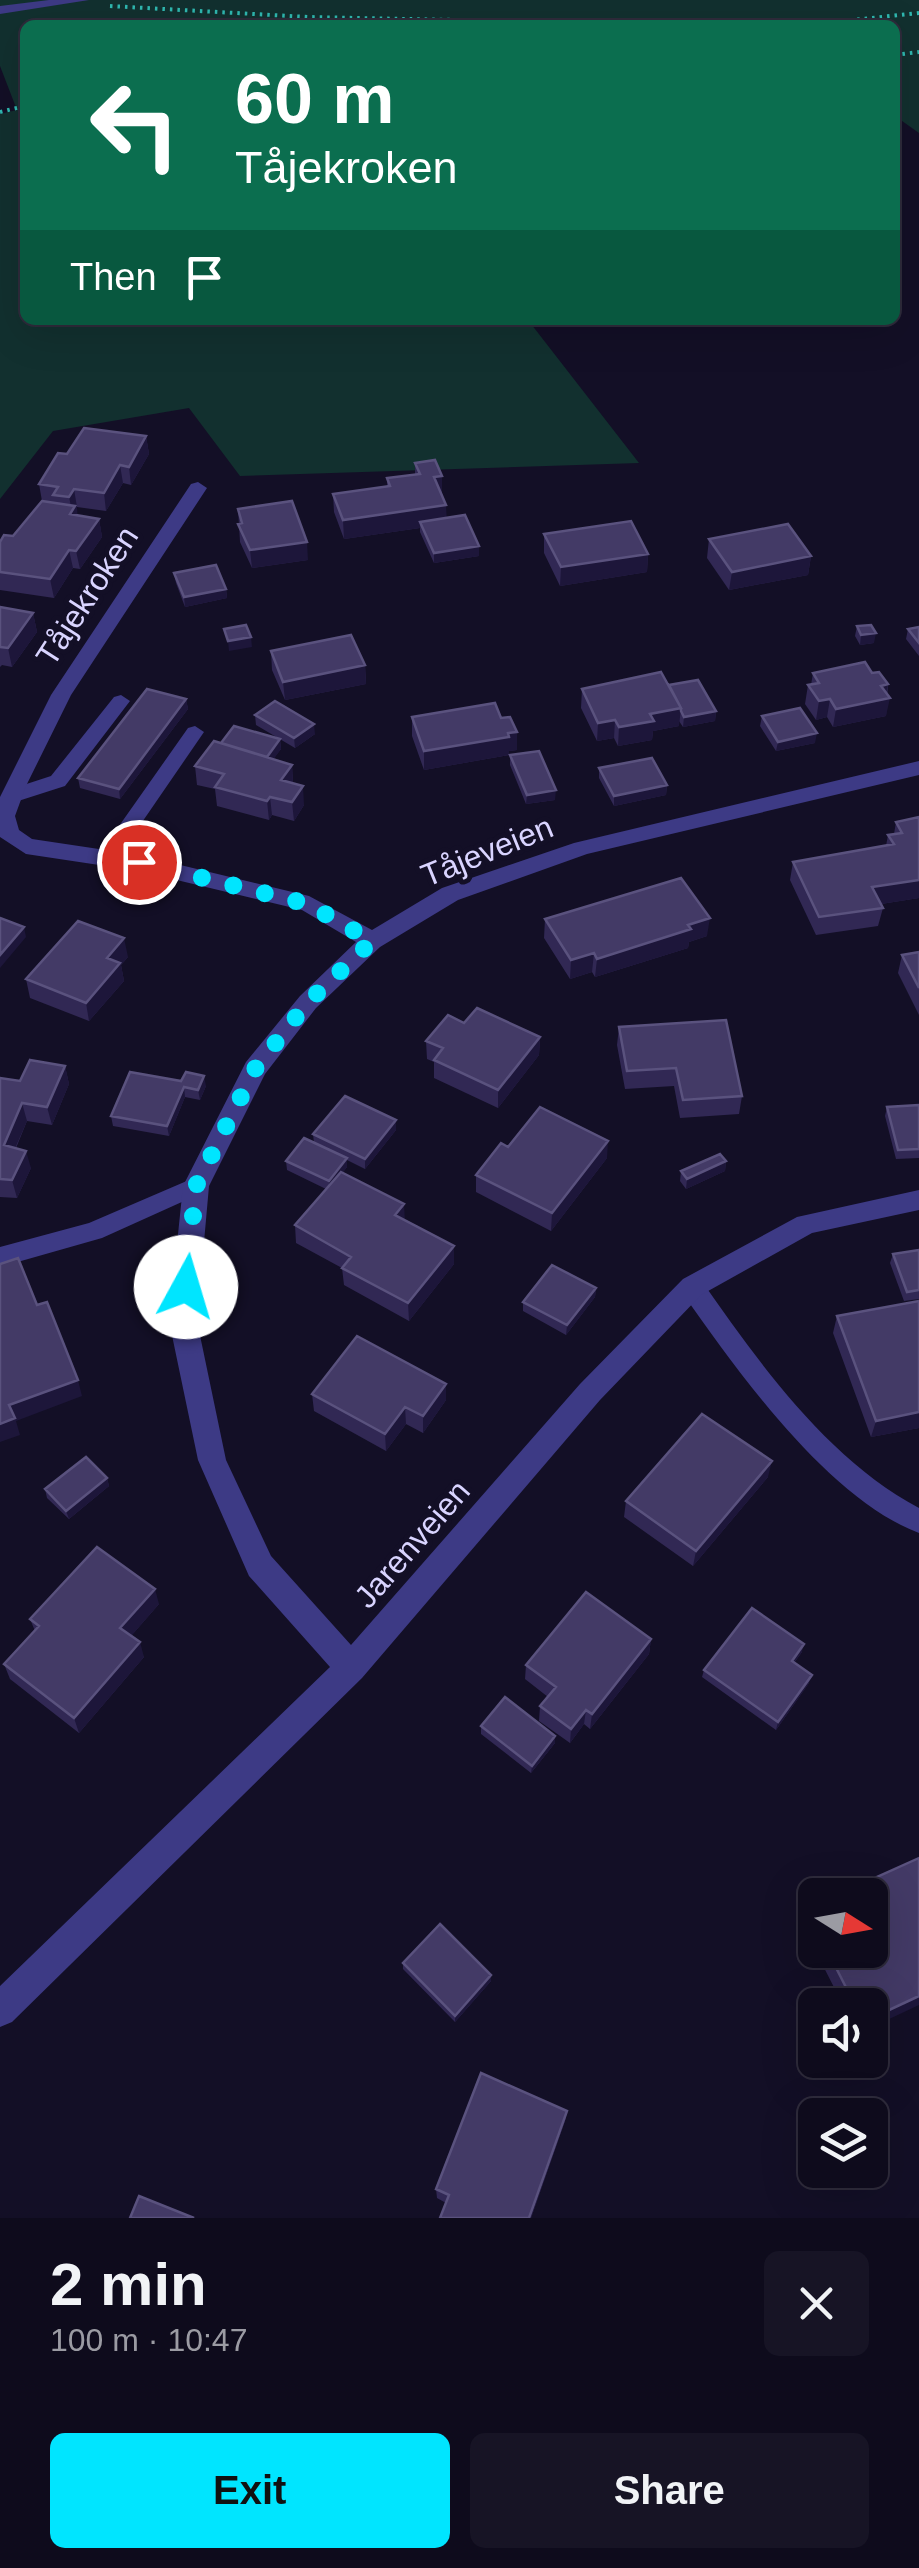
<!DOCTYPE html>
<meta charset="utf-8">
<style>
:root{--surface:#0e0b1c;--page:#171425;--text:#f1f3f6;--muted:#9b9ba3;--line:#2e2b3b;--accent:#00e5ff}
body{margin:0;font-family:Arial,sans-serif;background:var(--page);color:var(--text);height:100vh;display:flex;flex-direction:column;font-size:38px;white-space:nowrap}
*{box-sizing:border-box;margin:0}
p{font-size:32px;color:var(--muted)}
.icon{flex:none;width:55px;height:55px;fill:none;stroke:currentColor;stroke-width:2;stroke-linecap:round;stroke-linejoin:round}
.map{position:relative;height:2218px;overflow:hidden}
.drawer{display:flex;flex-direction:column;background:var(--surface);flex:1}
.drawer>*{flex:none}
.guide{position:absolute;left:20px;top:20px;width:880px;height:305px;border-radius:15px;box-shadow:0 10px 40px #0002,0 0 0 2px var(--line);background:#0b6e4f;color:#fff;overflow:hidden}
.needle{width:65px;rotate:101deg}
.controls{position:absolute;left:798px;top:1878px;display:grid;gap:20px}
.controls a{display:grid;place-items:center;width:90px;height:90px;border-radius:15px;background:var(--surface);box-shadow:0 10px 40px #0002,0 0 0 2px var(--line);font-size:50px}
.pin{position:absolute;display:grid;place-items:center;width:85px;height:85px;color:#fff;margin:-42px;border:5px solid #fff;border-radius:50%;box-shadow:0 2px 10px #0007}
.me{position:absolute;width:110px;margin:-55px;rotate:6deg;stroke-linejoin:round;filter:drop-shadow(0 0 8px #0008)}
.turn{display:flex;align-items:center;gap:35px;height:210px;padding:0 50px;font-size:45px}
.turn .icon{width:130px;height:130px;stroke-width:2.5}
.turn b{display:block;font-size:70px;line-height:85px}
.then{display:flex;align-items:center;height:95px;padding:0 50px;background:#0003;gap:20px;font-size:38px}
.round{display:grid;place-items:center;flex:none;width:105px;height:105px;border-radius:15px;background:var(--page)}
.summary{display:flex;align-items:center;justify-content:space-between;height:170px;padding:0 50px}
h1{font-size:60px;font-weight:600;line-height:75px}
.cta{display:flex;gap:20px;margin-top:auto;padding:20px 50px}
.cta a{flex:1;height:115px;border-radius:15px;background:var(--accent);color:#111;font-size:40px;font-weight:600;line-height:115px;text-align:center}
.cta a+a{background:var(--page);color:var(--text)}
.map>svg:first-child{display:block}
.green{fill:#12302f}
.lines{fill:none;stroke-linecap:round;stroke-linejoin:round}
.path{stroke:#2fb8b0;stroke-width:4;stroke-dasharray:2.5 5;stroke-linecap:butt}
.service{fill:#3d3a85;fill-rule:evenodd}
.minor{fill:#3d3a85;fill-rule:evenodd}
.wall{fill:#312854}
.shaded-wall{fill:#1d163a}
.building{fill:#433a66;stroke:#5a527e;stroke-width:2.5}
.route{stroke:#00e5ff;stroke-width:18;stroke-dasharray:0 32.4}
.labels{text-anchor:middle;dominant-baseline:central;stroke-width:10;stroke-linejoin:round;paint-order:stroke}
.street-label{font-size:32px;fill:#d9d4ff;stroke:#130f26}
</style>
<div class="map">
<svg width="919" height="2218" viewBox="0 0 919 2218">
<rect width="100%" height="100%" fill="#130f26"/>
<path class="green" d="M0 0H919V133L895 116V25H25V320H528L639 463 240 476 189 408 53 431 0 499V114L17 110 0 66Z"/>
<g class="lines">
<path class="path" d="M110 6 308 17 709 25
M709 24 754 25
M805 25 919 13
M895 55 919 52
M0 112 25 106"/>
<path class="service" d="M121 695 130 701 65 786 12 803 5 801 2 796 5 791 51 776 114 697Z
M195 726 204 732 114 863H100L97 858 100 853 188 728Z
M196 1177 204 1180 208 1186 204 1192 102 1238 0 1267V1247L89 1223Z
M692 1277 701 1280C759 1363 827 1459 919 1508V1533C828 1499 738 1372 683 1294L680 1287 683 1280Z"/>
<path class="minor" d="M49 0H89L0 14V6Z
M198 482 207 488 71 695 26 786 15 816 19 830 32 839 139 855 309 896 372 930 442 888 574 843 919 761V775L587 854 458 900 380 947 316 1008 265 1074 209 1186 197 1321 226 1460 271 1556 351 1645 580 1384 683 1279 797 1217 919 1190V1210L812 1233 701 1295 600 1400 362 1678 12 2022 0 2027V1986L330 1667 249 1576 198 1460 169 1321 183 1186 246 1062 300 996 356 942 302 910 139 871 26 854 0 837V797L51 695 191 484Z"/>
</g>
<path class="wall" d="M146 436 149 454 131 485 123 483 106 511 77 507V515L99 519 102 537 80 569 73 568 54 598 0 590V542L13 536 42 501 39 484 67 454Z
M415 463 442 476V494L446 505V518L479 556 434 563 420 532V528L344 539 334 512 333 494 387 486V478L415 474Z
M238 509 308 560 252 568 240 542Z
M544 534 648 554 647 572 560 586 544 553Z
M709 539 811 556 808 575 729 590 707 558Z
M174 573 226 589 227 598 185 607 176 583Z
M0 607 33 613 37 632 12 667 2 665 0 667Z
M857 626 874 643 860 645 855 636Z
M919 627V656L906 639 908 629Z
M271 651 365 665 366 684 285 700 272 670Z
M813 673H872L888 684 886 716 833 727 827 717 816 720 805 704 808 685H811Z
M669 685 716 711 715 721 683 727 679 721V726L653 731 652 740 618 746 614 738 597 741 581 708 582 689Z
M186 699 188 709 120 799 80 788 78 778Z
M255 715 315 734 295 748 256 725Z
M762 716 815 743 776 751 760 726Z
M412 717 501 718 517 732V750L509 751V755L424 770 412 736Z
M280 739 281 749 273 759 292 765 293 784 304 805 294 821 272 815 269 820 217 806 215 789 197 785 195 766 221 743Z
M510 755 555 800 526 804 510 765Z
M599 768 667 785 666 795 614 806 599 778Z
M919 817V898L881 904 883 908 878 926 816 935 790 880 793 862 886 846 888 835 894 834 896 822Z
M545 919 707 936 689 942 688 948 595 977 592 972 570 979 544 938Z
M919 952V1015L898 973 902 955Z
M128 957 121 965 124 981 89 1021 30 998 26 979Z
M464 1023 540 1037 539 1055 498 1108 434 1078V1062L427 1059 426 1041Z
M619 1027 742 1096 739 1114 680 1118 674 1086 625 1089 617 1045Z
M65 1066 69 1084 52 1125 27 1121 16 1148 31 1168 17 1198 0 1197V1078L20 1081Z
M130 1072 206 1086 200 1100 185 1097 169 1136 113 1126 111 1116Z
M919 1105V1158L896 1159 885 1116 887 1107Z
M396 1120V1130L365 1169 347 1160V1167L343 1172 405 1221 454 1246V1264L409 1321 344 1285 342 1268 296 1243 295 1225 326 1189 287 1170 286 1161 314 1143 313 1134Z
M607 1158 551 1231 476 1192V1175Z
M726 1161 725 1171 686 1189 680 1181 681 1171Z
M919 1250V1299L904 1301 890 1263 893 1254Z
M596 1288 595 1297 566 1335 523 1311V1302Z
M919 1301V1428L871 1437 833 1333 837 1316Z
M446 1384V1400L423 1433 406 1424 386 1451 314 1411 312 1394Z
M768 1477 693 1566 624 1517 626 1501Z
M107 1478 109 1486 69 1519 47 1498 45 1489Z
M159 1604 131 1636 144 1657 79 1733 10 1679 4 1664 35 1631 30 1619Z
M651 1639 649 1654 590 1729 584 1724 570 1743 539 1721 540 1706 548 1697 525 1679 526 1665Z
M802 1652 794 1663 809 1683 776 1730 702 1677 704 1670Z
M481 1726 555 1743 531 1773 481 1734Z
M815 1905V1950L801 1922 806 1909Z
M815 1950H870V2005H843Z
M403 1963 491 1981 455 2022 403 1969Z
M567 2111 565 2121 531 2218H440L446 2203 437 2198 436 2189Z"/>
<path class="shaded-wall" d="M146 436 149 454 131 485 129 467Z
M120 465 123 483 106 511 104 493Z
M442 476V495L434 477Z
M74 489 77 507 78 524 70 514 72 511 69 497Z
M446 505 447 524 420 522V528L344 539 343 520Z
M99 519 102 537 80 569 76 551Z
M307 542 308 560 252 568 250 550Z
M479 546V556L434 563V553Z
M69 550 73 568 54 598 50 579Z
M648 554 647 572 560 586 561 567Z
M811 556 808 575 729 590 732 572Z
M226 589 227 598 185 607 184 597Z
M33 613 37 632 12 667 8 648Z
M876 633 874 643 860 645 861 635Z
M251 637 252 647 229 651 228 641Z
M365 665 366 684 285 700 283 682Z
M888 684 885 699 890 698 886 716 833 727 836 709 881 686Z
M186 699 188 709 120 799 119 789Z
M830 699 827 717 816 720 819 701Z
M681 708 679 726 653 731 652 740 618 746 619 727 650 714Z
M716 711 715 721 683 727 684 717Z
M615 720 614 738 597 741 598 723Z
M314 724 315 734 295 748 294 738Z
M517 732V750L509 751V755L424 770V751Z
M817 733 815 743 776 751 778 742Z
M280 739 281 749 263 774 262 764Z
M292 765 293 784 281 780Z
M667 785 666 795 614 806V796Z
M303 786 304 805 294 821 292 802Z
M556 790 555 800 526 804 527 795Z
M270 797 272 815 269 820 267 801Z
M919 880V898L868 906 872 887Z
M710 918 707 936 689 942 688 948 595 977 597 959Z
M24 927 26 937 0 968V955Z
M124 938 128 957 121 965 124 981 89 1021 86 1003 107 958Z
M594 953 592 972 570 979 571 960Z
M540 1037 539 1055 498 1108V1090Z
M65 1066 69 1084 52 1125 47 1107Z
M204 1076 206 1086 200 1100 198 1090Z
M184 1087 185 1097 169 1136 167 1126Z
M22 1103 27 1121 9 1162 4 1145Z
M396 1120V1130L365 1169V1159Z
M608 1141 607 1158 551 1231 552 1213Z
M26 1151 31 1168 17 1198 12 1180Z
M347 1158V1167L329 1190V1181Z
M726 1161 725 1171 686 1189 687 1179Z
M404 1204 405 1222 395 1215Z
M454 1246V1264L409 1321 408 1303Z
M596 1288 595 1297 566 1335 567 1325Z
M78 1380 82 1396 16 1421 20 1435 0 1442V1424L9 1405Z
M446 1384V1400L423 1433V1416Z
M405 1407 406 1424 386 1451 385 1434Z
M919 1412V1428L871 1437 876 1421Z
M772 1461 768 1477 693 1566 696 1551Z
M107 1478 109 1486 69 1519 66 1511Z
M155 1589 159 1604 125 1643 120 1628Z
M651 1639 649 1654 590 1729 592 1714Z
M140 1642 144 1657 79 1733 74 1718Z
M804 1644 802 1652 789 1669 792 1661Z
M812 1675 809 1683 776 1730 778 1722Z
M586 1710 584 1724 570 1743 571 1729Z
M555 1736V1743L531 1773 532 1766Z
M491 1975V1981L455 2022V2016Z
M919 1996V2005L870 2028V2019Z
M567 2111 565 2121 531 2218H529Z"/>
<path class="building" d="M84 428 146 436 129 467 120 465 104 493 74 489 69 497 53 495 58 487 39 484 58 453 67 454Z
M435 460 442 476 434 477 446 505 343 520 333 494 390 486 387 478 420 474 415 463Z
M42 501 75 506 70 514 99 519 76 551 69 550 50 579 0 572V542L4 535 13 536Z
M292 501 307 542 250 550 238 524 242 523 238 509Z
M465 515 479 546 434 553 420 522Z
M631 521 648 554 561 567 544 534Z
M788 524 811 556 732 572 709 539Z
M216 565 226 589 184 597 174 573Z
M0 607 33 613 8 648 0 647Z
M246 625 251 637 228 641 224 629Z
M871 625 876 633 861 635 857 626Z
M919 627V643L908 629Z
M351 635 365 665 283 682 271 651Z
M865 662 872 673 879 672 888 684 881 686 890 698 836 709 830 699 819 701 808 685 819 683 813 673Z
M661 672 681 708 650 714 654 721 619 727 615 720 598 723 582 689Z
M698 680 716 711 684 717 681 711V708L669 685Z
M147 689 186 699 119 789 78 778Z
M275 701 314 724 294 738 255 715Z
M495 703 501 718 510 717 517 732 508 733 509 737 424 751 412 717Z
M800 708 817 733 778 742 762 716Z
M234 726 280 739 267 757 221 743Z
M214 741 292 765 281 780 303 786 292 802 270 797 267 801 215 787 224 774 195 766Z
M539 751 556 790 527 795 510 755Z
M652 758 667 785 614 796 599 768Z
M919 817V880L872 887 883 908 819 917 793 862 894 844 888 835 902 833 896 822Z
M681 878 710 918 688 925 691 929 597 959 594 953 571 960 545 919Z
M0 918 24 927 0 955Z
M78 921 124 938 107 958 120 963 86 1003 26 979Z
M919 952V988L902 955Z
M477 1008 540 1037 498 1090 434 1060 443 1048 426 1041 448 1015 464 1023Z
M726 1020 742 1096 683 1100 676 1068 627 1071 619 1027Z
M30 1060 65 1066 47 1107 22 1103 4 1145 26 1151 12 1180 0 1179V1078L20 1081Z
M130 1072 181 1081 186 1072 204 1076 198 1090 184 1087 167 1126 111 1116Z
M345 1096 396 1120 365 1159 313 1134Z
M919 1105V1149L898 1150 887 1107Z
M540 1107 608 1141 552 1213 476 1175 501 1143 508 1147Z
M304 1138 347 1158 329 1181 286 1161Z
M720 1154 726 1161 687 1179 681 1171Z
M341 1172 404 1204 395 1215 454 1246 408 1303 342 1268 351 1257 295 1225Z
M919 1250V1290L907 1292 893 1254Z
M18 1258 37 1305 47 1302 78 1380 9 1405 15 1418 0 1424V1264Z
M552 1265 596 1288 567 1325 523 1302Z
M919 1301V1412L876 1421 837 1316Z
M357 1336 446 1384 423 1416 405 1407 385 1434 312 1394Z
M702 1414 772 1461 696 1551 626 1501Z
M86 1457 107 1478 66 1511 45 1489Z
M97 1547 155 1589 120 1628 140 1642 74 1718 4 1664 39 1626 30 1619Z
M586 1592 651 1639 592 1714 586 1710 571 1729 540 1706 556 1687 526 1665Z
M752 1608 804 1644 792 1661 812 1675 778 1722 704 1670Z
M505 1697 555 1736 532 1766 481 1726Z
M919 1858V1996L870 2019V2005H855L827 1950H870V1895H837Z
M815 1905V1928L806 1909Z
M440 1924 491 1975 455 2016 403 1963Z
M481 2073 567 2111 529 2218H440L449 2195 436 2189Z
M139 2196 194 2218H130Z"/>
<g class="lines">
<path class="route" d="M139 862 308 904 372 941 308 1002 255 1069 196 1186 186 1287"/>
</g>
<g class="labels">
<g class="street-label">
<text transform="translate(87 596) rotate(-57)">Tåjekroken</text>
<text transform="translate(487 851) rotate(-22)">Tåjeveien</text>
<text transform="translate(412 1544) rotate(-49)">Jarenveien</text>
</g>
</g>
</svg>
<div class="controls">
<a><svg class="needle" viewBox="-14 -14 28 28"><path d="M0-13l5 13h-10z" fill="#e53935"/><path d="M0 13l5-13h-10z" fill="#9b9ba3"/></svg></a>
<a><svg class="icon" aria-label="sound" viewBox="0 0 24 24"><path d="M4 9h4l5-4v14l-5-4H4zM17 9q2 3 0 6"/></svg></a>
<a><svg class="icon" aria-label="layers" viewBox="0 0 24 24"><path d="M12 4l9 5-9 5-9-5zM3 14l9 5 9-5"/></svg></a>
</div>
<div class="pin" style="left:139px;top:862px;background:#d93025"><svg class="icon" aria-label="arrive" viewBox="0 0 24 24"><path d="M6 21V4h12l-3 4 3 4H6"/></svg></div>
<svg class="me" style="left:186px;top:1287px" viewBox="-20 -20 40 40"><circle r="19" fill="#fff"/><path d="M0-13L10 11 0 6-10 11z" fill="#00e5ff"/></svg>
<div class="guide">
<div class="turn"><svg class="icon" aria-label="left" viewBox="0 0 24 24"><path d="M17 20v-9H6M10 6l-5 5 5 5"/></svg><div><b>60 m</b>Tåjekroken</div></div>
<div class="then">Then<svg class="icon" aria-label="arrive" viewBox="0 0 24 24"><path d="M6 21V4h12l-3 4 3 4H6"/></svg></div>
</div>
</div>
<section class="drawer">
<div class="summary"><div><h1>2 min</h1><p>100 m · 10:47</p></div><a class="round"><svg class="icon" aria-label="close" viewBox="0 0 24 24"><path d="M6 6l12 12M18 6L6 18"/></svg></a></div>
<div class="cta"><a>Exit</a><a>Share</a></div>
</section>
